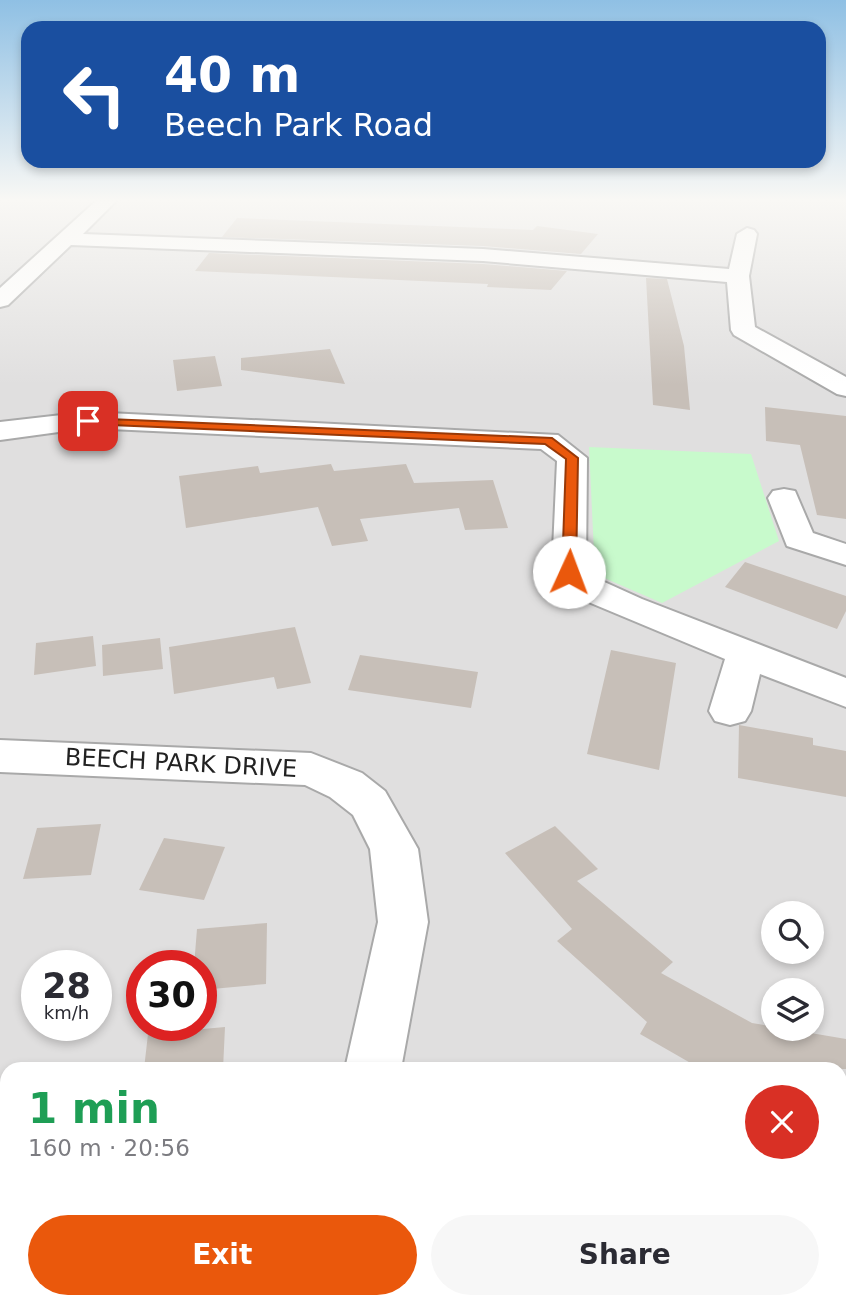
<!DOCTYPE html>
<meta charset="utf-8">
<style>
:root{--surface:#fff;--page:#f7f7f7;--text:#2b2b33;--muted:#7c7c81;--accent:#ea580c}
body{margin:0;font-family:"DejaVu Sans",sans-serif;background:var(--page);color:var(--text);height:100vh;display:flex;flex-direction:column;font-size:26px;white-space:nowrap}
*{box-sizing:border-box;margin:0}
p{font-size:23px;color:var(--muted)}
.icon{flex:none;width:38px;height:38px;fill:none;stroke:currentColor;stroke-width:2;stroke-linecap:round;stroke-linejoin:round}
.map{position:relative;flex:1;overflow:hidden}
.drawer{position:absolute;left:0px;top:1062px;width:847px;height:247px;display:flex;flex-direction:column;background:var(--surface);border-radius:21px 21px 0 0;box-shadow:0 4px 10px #0003}
.drawer>*{flex:none}
.hud{position:absolute;left:21px;top:21px;width:805px;height:147px;border-radius:21px;box-shadow:0 4px 10px #0003;background:#1a4fa0;color:#fff;overflow:hidden}
.buttons{position:absolute;left:761px;top:901px;display:grid;gap:14px}
.buttons a{display:grid;place-items:center;width:63px;height:63px;border-radius:50%;background:var(--surface);box-shadow:0 4px 10px #0003;font-size:35px}
.speed{position:absolute;left:21px;top:950px;display:flex;gap:14px;font-size:35px;font-weight:700;text-align:center}
.speed>*{display:grid;place-content:center;width:91px;height:91px;border-radius:50%;background:var(--surface);box-shadow:0 4px 10px #0003;line-height:1}
.speed small{font-size:18px;font-weight:400}
.speed .limit{border:10px solid #d22;background:#fff;color:#111}
.pin{position:absolute;display:grid;place-items:center;width:60px;height:60px;color:#fff;margin:-30px;border-radius:14px;box-shadow:0 4px 10px #0006}
.me{position:absolute;width:77px;margin:-38px;rotate:2deg;stroke-linejoin:round;filter:drop-shadow(0 0 5px #0008)}
.turn{display:flex;align-items:center;gap:24px;height:147px;padding:0 28px;font-size:32px}
.turn .icon{width:91px;height:91px;stroke-width:2.5}
.turn b{display:block;font-size:49px;line-height:60px}
.round{display:grid;place-items:center;flex:none;width:74px;height:74px;border-radius:37px;background:var(--page)}
.summary{display:flex;align-items:center;justify-content:space-between;height:119px;padding:0 28px}
h1{font-size:42px;font-weight:700;line-height:52px;color:#1e9e55}
.action{display:flex;gap:14px;margin-top:auto;padding:14px 28px}
.action a{flex:1;height:80px;border-radius:42px;background:var(--accent);color:#fff;font-size:28px;font-weight:700;line-height:80px;text-align:center}
.action a+a{background:var(--page);color:var(--text)}
.map>svg:first-child{display:block}
.residential{fill:#e0dfdf;fill-rule:evenodd}
.park{fill:#c8facc}
.building{fill:#c7bfb8}
.lines{fill:none;stroke-linecap:round;stroke-linejoin:round}
.minor-casing{stroke:#a9a9a9;stroke-width:4}
.minor{fill:#fff;fill-rule:evenodd}
.route{fill:#ea580c;stroke:#983908;stroke-width:2}
.labels{text-anchor:middle;dominant-baseline:central;stroke-width:5;stroke-linejoin:round;paint-order:stroke}
.near-street-label{font-size:24px;fill:#222;stroke:#fff}
</style>
<div class="map">
<svg width="846" height="1308" viewBox="0 0 846 1308">
<rect width="100%" height="100%" fill="#f2efe9"/>
<path class="residential" d="M0 201H846V1308H0ZM774 914H812V952H774ZM37 966H96V1026H37ZM142 966H201V1026H142ZM774 990H812V1029H774ZM7 1069H840V1302H7Z"/>
<path class="park" d="M589 447 751 454 779 541 662 603 595 574Z
M357 1302H643L672 1308H354Z"/>
<path class="building" d="M237 218 533 230 537 226 598 234 581 254 483 246 222 237Z
M209 253 483 264 567 271 551 290 487 287 488 284 195 271Z
M646 278 667 279 684 346 690 410 653 405Z
M330 349 345 384 241 370V358Z
M215 356 222 386 177 391 173 360Z
M765 407 846 416V519L817 515 800 445 766 441Z
M331 464 334 471 406 464 414 483 493 480 508 528 465 530 459 508 360 519 368 541 332 546 318 507 186 528 179 476 258 466 260 473Z
M745 562 846 596V611L837 629 725 587Z
M295 627 311 683 277 689 274 677 174 694 169 647Z
M93 636 96 666 34 675 36 643Z
M160 638 163 669 103 676 102 645Z
M611 650 676 663 659 770 587 754Z
M360 655 478 672 471 708 348 690Z
M739 725 813 738V745L846 751V797L738 778Z
M101 824 91 875 23 879 37 828Z
M555 826 598 869 577 881 673 962 661 973 752 1023 846 1039V1069H701L640 1034 647 1022 557 941 572 929 505 853Z
M164 838 225 847 204 900 139 890Z
M267 923 266 984 201 990V966H194L197 929Z
M225 1027 223 1069H144L148 1034Z"/>
<g class="lines">
<g class="minor-casing">
<path id="minor" d="M96 201H116L83 234 483 249 729 269 737 234 747 228 754 230 757 234 749 276 755 327 846 377V396L837 394 734 335 731 330 727 282 483 261 71 245 8 305 0 307V288Z
M88 412 558 435 587 458 586 569 600 580 642 599 846 678V707L760 674 751 711 745 721 730 725 715 721 709 711 725 659 574 596 552 572 557 461 541 449 88 428 0 440V422Z
M784 489 795 491 813 533 846 544V565L787 546 768 498 773 491Z
M0 740 311 753 362 773 385 791 418 849 428 922 401 1069H345L378 922 370 849 353 815 330 797 305 785 0 772Z
M840 1256 846 1257V1308H815L812 1302H840Z
M286 1302H354L352 1308H284Z"/>
</g>
<use href="#minor" class="minor"/>
</g>
<linearGradient id="sky" x2="0" y2="1"><stop stop-color="#8fc0e4"/><stop offset="0.52" stop-color="#f9f8f5"/><stop offset="1" stop-color="#f9f8f5" stop-opacity="0"/></linearGradient>
<rect width="846" height="385" fill="url(#sky)"/>
<path class="route" d="M84 418 552 438 578 458 576 572 569 577 562 572 566 459 545 444 88 424 84 423Z"/>
<g class="labels">
<g class="near-street-label">
<text transform="translate(181 763) rotate(3)">BEECH PARK DRIVE</text>
</g>
</g>
</svg>
<div class="buttons">
<a><svg class="icon" aria-label="search" viewBox="0 0 24 24"><circle cx="10" cy="10" r="6"/><path d="M15 15l6 6"/></svg></a>
<a><svg class="icon" aria-label="layers" viewBox="0 0 24 24"><path d="M12 4l9 5-9 5-9-5zM3 14l9 5 9-5"/></svg></a>
</div>
<div class="speed"><div>28<small>km/h</small></div><div class="limit">30</div></div>
<div class="pin" style="left:88px;top:421px;background:#d93025"><svg class="icon" aria-label="arrive" viewBox="0 0 24 24"><path d="M6 21V4h12l-3 4 3 4H6"/></svg></div>
<svg class="me" style="left:569px;top:572px" viewBox="-20 -20 40 40"><circle r="19" fill="#fff"/><path d="M0-13L10 11 0 6-10 11z" fill="#ea580c"/></svg>
<div class="hud">
<div class="turn"><svg class="icon" aria-label="left" viewBox="0 0 24 24"><path d="M17 20v-9H6M10 6l-5 5 5 5"/></svg><div><b>40 m</b>Beech Park Road</div></div>
</div>
<section class="drawer">
<div class="summary"><div><h1>1 min</h1><p>160 m · 20:56</p></div><a class="round" style="background:#d93025;color:#fff"><svg class="icon" aria-label="close" viewBox="0 0 24 24"><path d="M6 6l12 12M18 6L6 18"/></svg></a></div>
<div class="action"><a>Exit</a><a>Share</a></div>
</section>
</div>
